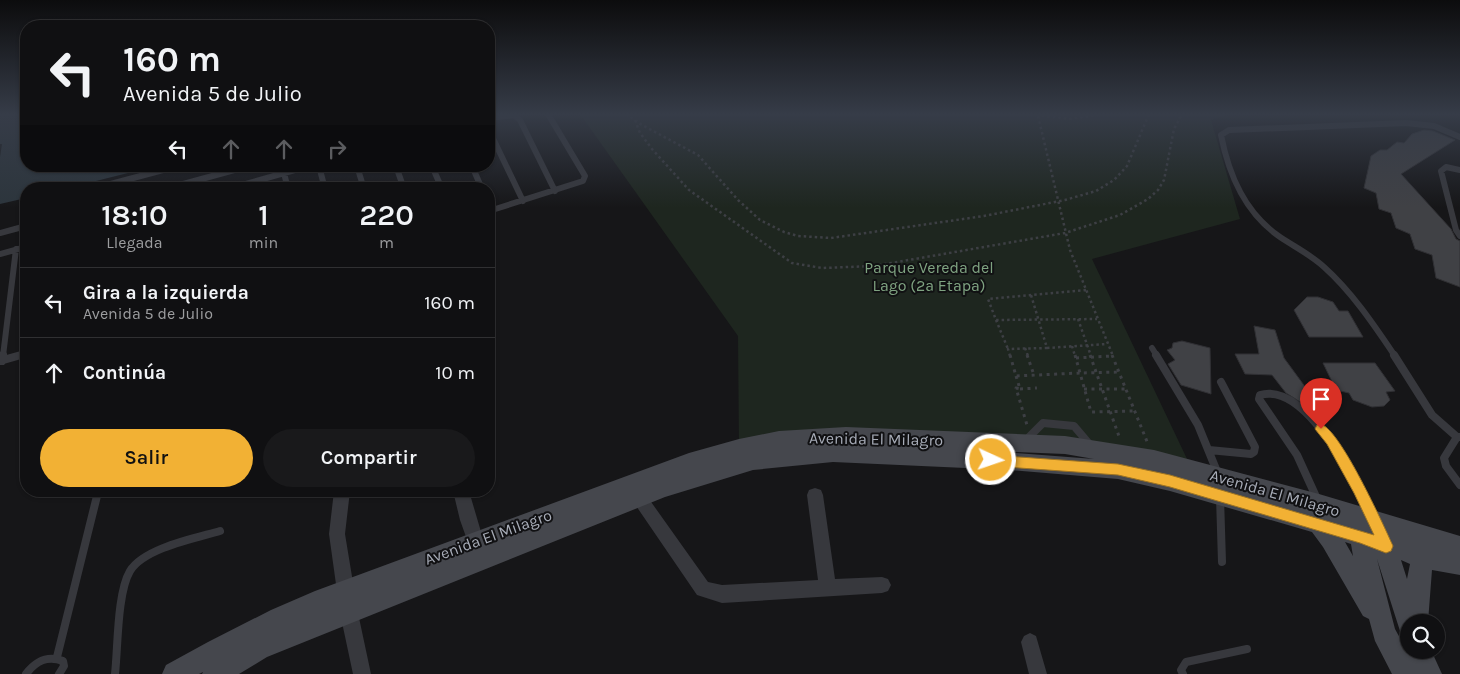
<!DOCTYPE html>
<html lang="es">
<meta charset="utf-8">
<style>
:root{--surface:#101012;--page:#19191b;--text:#f1f3f6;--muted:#9c9d9f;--line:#303032;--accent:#f2b134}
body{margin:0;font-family:Karla,sans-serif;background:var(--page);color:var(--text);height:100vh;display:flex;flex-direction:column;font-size:19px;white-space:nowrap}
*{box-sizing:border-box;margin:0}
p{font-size:16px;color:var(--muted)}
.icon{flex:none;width:28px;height:28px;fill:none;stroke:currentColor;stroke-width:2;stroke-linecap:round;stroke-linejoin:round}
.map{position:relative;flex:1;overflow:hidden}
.side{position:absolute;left:20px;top:182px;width:475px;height:315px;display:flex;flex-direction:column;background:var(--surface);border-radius:20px;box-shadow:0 1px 4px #0004,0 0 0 1px var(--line)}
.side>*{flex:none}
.banner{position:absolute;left:20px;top:20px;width:475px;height:152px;border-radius:20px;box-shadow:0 1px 4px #0004,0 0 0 1px var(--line);background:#101012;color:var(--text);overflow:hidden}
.tools{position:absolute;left:1400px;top:614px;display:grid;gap:10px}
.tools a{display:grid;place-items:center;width:45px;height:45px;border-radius:50%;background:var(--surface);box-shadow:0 1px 4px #0004,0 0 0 1px var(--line);font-size:25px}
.pin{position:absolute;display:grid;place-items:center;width:42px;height:42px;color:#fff;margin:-51px -21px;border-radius:50% 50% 50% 0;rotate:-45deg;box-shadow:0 0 5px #0007}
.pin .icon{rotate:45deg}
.me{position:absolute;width:55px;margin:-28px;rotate:93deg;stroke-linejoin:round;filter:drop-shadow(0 0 4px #0008)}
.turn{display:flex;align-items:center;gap:18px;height:105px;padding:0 20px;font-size:22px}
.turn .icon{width:65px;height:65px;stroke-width:2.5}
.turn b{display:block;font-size:35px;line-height:42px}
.lanes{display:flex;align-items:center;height:48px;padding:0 20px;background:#0003;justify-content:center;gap:25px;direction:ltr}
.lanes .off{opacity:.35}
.eta{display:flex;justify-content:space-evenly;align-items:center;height:85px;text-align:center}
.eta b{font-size:30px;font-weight:600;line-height:35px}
.primary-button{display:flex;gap:10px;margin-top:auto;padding:10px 20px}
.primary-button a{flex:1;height:58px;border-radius:30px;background:var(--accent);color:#111;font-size:20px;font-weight:600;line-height:58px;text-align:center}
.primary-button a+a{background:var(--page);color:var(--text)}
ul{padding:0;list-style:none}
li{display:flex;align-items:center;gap:15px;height:70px;padding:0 20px;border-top:1px solid var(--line)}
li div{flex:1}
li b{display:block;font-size:19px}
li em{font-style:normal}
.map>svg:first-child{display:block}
.green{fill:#1e261f}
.water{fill:#2c353c}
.building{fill:#404145;stroke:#303034}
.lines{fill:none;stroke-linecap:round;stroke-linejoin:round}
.path-far1{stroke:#3d3f44;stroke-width:2.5;stroke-dasharray:2.5 3;stroke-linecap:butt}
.path{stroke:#3d3f44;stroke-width:3;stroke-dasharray:3 4.5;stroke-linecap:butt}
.lane-far1{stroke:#37383d;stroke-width:6}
.lane{stroke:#37383d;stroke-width:8}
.street{fill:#37383d;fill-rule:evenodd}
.secondary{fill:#45474d;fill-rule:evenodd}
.route{fill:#f2b134;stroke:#9d7322}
.labels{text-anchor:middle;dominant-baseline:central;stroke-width:4;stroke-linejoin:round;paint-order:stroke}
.park-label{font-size:16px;fill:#7fa381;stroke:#111113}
.street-label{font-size:16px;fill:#a8adb8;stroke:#111113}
</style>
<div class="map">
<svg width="1460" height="674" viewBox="0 0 1460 674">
<rect width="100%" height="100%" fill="#161618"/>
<path class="green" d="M580 114H1229L1211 120 1240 219 1092 259 1188 461 1062 439 739 448 738 336Z"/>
<path class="water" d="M0 114H26V166H156L64 189H26V198L0 204V157L2 144H0Z"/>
<path class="building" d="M1424 130 1433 131 1455 140 1401 174 1451 229 1456 239 1460 241V287L1436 278 1432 255 1415 249 1410 234 1396 228 1391 213 1379 209 1376 193 1364 188 1371 156 1380 150H1387L1397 142 1404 143 1412 134Z
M1307 297H1318L1333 302 1339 311H1348L1363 337H1309L1294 310Z
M1254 326 1275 330 1284 358 1317 403 1305 405 1286 393 1272 375 1245 374 1235 354H1259Z
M1182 341 1210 348 1211 394 1181 385 1168 364 1175 360 1167 350 1172 348 1173 343Z
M1323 363H1375L1395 391 1386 392 1390 400 1384 406 1372 407 1353 400 1349 393 1336 390Z"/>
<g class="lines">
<path class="path-far1" d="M626 114 642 125 698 155 738 200 760 220 784 232 798 236 831 238 984 216 1065 200 1096 191 1114 180 1127 166 1149 114
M1031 114 1069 119 1107 114
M1038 116 1070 250 1113 356
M635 120 640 133 652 149 689 190 792 263 822 268 874 266 1065 233 1120 215 1148 199 1158 190 1164 180 1174 129 1182 114
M1086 290 988 299 996 320 1097 319
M1078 319 1091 356
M996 320 1008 349
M1072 346 1075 356
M1025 348 1028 356
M1047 348 1107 344
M1010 356 1008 349 1047 348 1031 295"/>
<path class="path" d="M1010 355 1016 376 1080 373 1091 412 1134 411
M1027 355 1034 375
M1075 355 1080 373 1119 372
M1090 355 1120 439
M1112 355 1148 444
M1076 358 1112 356
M1016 376 1020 389 1016 388 1027 425
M1020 389 1037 388
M1084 389H1125"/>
<path class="lane-far1" d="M489 118 514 115 520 120 555 191
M489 130 523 201
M319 166 325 189
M357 166 364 189
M396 166 404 189
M432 166 442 189
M472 166 482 189
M1460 170 1446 167 1441 171 1456 230 1460 236
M284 173 288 189
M92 189 178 166
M165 189 249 166
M228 189 309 166
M489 211 583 181 585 176 548 114
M0 233 26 226
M0 254 26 247
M1152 348 1157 356
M3 356 16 249
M17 356 26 353
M1395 356C1374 325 1352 292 1324 267 1311 255 1295 247 1280 237 1245 213 1229 176 1221 135L1229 130 1406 123 1434 126 1460 137"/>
<path class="lane" d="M1156 355 1198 425 1218 474
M1394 355 1432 415 1457 437H1460
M0 361 21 355
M2 361 3 355
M1457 437 1444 458 1446 466 1460 485
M1026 440 1043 423 1074 426 1091 446
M1209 450 1251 454 1254 452 1255 447 1221 382
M1220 497 1222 562
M1318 501 1297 455 1259 399 1260 395C1306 381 1356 483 1372 516
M57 657 97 496
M26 674C36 661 47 655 63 661L64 666 59 674
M115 674C118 648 117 593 130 571 144 548 196 538 220 531
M1183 674 1181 670 1186 662 1247 649"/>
<path class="street" d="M815 488 821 490 823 495 835 579 882 577 888 579 891 585 888 591 882 593 722 603 697 595 630 497 632 492 638 490 644 492 708 582 722 585 818 580 807 495 809 490Z
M334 491H350L345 534 358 613 371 674H353L340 613 329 534Z
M453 491H469L484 542 482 548 476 550 470 548 460 520Z
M1030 633 1036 636 1047 674H1029L1021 642 1024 636Z"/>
<path class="secondary" d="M846 427 1065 436 1154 450 1319 494 1460 536V575L1432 570 1428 622H1409V634L1400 631 1377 559 1395 629 1406 649 1409 642V650H1431L1442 674H1392L1375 641 1369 619 1363 616 1323 547 1312 532 1170 491 1118 479 1010 470 833 462 753 470 665 497 267 657 239 674H202L203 672 199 674H162L166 665 208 642 271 610 315 591 689 453 739 439 779 431ZM991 451 1065 454 1094 459ZM1345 542 1351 544 1353 556ZM1401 560 1410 564 1407 579Z"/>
</g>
<linearGradient id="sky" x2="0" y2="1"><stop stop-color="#0c0c0d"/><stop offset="0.55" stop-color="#363c48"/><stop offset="1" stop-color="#363c48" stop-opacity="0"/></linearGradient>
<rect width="1460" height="208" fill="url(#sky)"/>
<path class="route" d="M1321 424C1341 431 1383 524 1393 546L1391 551 1386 553 1360 543 1170 487 1118 475 991 466 986 464 984 460 986 456 991 455 1118 464 1170 475 1374 535 1354 493 1327 444 1315 429 1317 425Z"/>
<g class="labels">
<g class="park-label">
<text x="929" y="267">Parque Vereda del<tspan x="929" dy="18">Lago (2ª Etapa)</tspan></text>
</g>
<g class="street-label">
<text transform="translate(876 439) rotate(1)">Avenida El Milagro</text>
<text transform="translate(1275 493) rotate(16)">Avenida El Milagro</text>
<text transform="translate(488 537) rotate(-20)">Avenida El Milagro</text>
</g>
</g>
</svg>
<div class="tools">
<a><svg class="icon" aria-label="search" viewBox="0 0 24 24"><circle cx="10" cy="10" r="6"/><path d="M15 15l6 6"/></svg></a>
</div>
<div class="pin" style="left:1321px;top:429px;background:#d93025"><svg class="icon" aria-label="arrive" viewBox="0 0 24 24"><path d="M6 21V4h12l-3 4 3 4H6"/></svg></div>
<svg class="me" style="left:991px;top:460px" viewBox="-20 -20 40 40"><circle r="17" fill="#f2b134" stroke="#fff" stroke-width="3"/><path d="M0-11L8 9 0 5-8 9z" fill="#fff"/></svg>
<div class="banner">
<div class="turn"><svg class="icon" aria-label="left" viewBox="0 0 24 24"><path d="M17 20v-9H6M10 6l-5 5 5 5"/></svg><div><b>160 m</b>Avenida 5 de Julio</div></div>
<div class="lanes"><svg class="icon" aria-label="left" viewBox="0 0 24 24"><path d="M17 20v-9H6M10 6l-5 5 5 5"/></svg><svg class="icon off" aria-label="ahead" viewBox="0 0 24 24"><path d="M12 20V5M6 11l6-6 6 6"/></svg><svg class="icon off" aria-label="ahead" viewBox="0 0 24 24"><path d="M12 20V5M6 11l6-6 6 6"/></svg><svg class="icon off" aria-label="right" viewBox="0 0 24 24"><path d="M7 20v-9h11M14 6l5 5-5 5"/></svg></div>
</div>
<section class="side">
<div class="eta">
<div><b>18:10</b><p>Llegada</p></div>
<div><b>1</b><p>min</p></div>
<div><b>220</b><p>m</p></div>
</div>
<ul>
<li><svg class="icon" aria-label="left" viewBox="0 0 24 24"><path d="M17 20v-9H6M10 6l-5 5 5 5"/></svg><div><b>Gira a la izquierda</b><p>Avenida 5 de Julio</p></div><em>160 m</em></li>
<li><svg class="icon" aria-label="ahead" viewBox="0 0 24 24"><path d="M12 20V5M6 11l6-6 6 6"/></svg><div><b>Continúa</b></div><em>10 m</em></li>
</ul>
<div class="primary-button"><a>Salir</a><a>Compartir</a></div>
</section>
</div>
